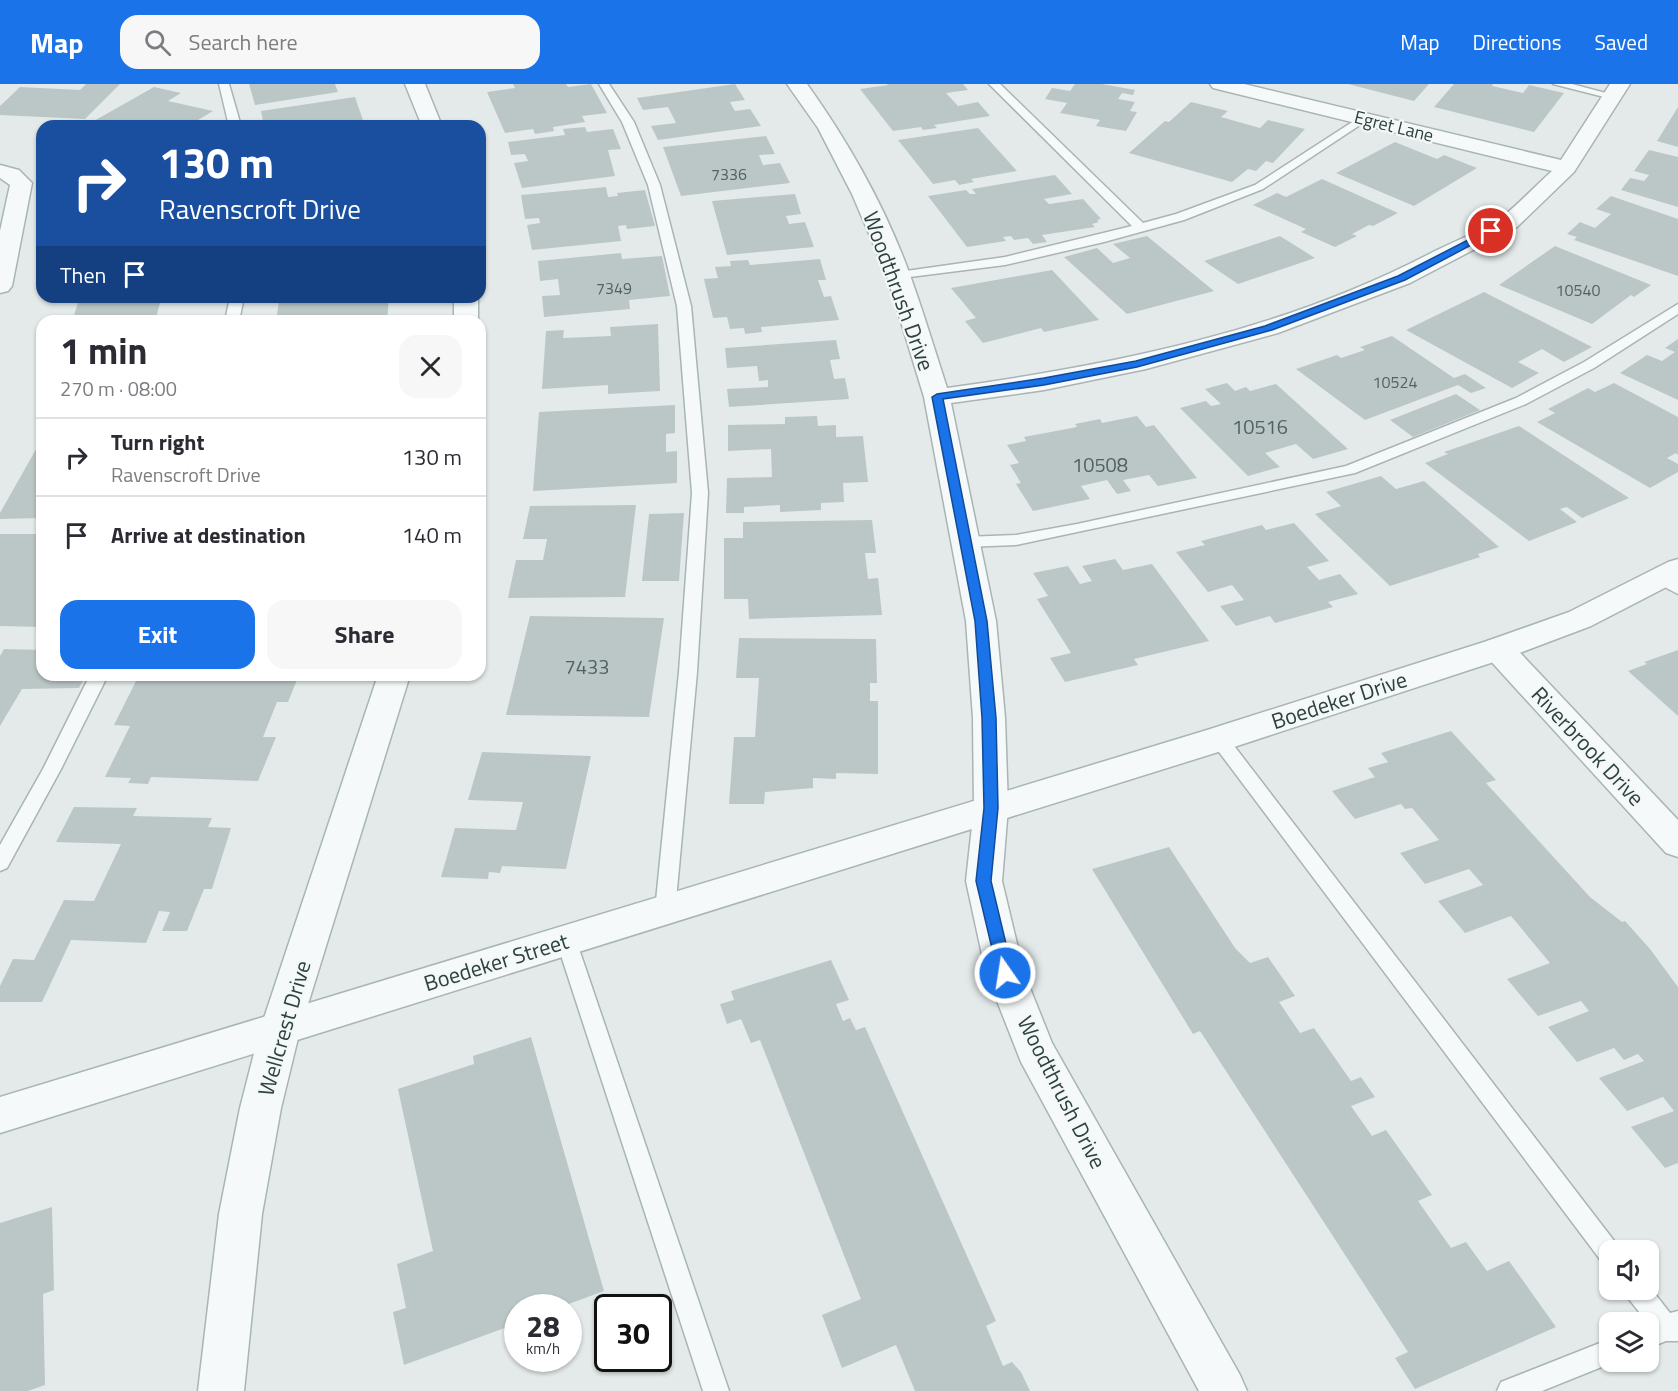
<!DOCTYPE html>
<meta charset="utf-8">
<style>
:root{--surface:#fff;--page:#f7f7f7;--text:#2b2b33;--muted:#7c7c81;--line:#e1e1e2;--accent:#1a73e8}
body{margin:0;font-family:"Titillium Web",sans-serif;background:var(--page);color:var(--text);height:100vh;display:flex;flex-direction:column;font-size:22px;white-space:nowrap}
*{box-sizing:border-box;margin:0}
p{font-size:20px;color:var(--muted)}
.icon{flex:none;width:33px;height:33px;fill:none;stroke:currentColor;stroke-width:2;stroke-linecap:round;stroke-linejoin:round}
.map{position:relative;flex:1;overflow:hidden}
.details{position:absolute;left:36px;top:231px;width:450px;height:366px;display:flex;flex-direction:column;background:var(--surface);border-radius:18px;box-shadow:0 2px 4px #0004}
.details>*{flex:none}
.banner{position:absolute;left:36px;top:36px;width:450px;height:183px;border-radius:18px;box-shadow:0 2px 4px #0004;background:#1a4fa0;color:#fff;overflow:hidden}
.buttons{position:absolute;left:1599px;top:1156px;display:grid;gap:12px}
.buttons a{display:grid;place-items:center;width:60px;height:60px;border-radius:12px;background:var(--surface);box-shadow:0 2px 4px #0004;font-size:30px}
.speed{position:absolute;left:504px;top:1210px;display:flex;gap:12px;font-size:30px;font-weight:700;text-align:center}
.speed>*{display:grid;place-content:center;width:78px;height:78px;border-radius:50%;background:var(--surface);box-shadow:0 2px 4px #0004;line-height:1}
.speed small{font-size:15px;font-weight:400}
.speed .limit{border:3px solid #111;border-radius:9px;background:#fff;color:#111}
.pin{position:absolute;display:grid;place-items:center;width:51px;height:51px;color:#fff;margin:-26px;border:3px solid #fff;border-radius:50%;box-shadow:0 2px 6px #0007}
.me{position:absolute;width:66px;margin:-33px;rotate:347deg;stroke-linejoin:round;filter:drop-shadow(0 0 4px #0008)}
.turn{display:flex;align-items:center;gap:21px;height:126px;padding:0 24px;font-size:27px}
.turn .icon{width:78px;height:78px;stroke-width:2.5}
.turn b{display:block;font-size:42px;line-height:51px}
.then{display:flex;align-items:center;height:57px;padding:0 24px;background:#0003;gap:12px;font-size:22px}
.round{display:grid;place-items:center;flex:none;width:63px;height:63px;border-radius:18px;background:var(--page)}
.summary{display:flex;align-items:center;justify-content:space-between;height:102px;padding:0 24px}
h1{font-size:36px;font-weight:700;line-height:45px}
.action{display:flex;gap:12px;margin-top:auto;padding:12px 24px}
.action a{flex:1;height:69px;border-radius:18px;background:var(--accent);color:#fff;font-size:24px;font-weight:700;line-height:69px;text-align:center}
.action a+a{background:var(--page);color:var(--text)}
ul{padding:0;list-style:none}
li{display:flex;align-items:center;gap:18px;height:78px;padding:0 24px;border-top:2px solid var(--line)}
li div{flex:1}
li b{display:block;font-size:22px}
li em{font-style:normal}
header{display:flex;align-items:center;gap:36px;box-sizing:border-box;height:84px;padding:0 30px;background:var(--accent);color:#fff}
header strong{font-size:28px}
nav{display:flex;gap:33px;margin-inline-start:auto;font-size:21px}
.search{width:420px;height:54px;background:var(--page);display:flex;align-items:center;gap:15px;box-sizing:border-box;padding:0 21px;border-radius:18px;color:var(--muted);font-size:22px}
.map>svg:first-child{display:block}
.building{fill:#bbc7c6}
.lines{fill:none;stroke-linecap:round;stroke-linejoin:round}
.service-casing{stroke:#a9b4b4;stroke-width:3}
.minor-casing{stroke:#a9b4b4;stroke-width:3}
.tertiary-casing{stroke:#a9b4b4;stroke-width:3}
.service{fill:#f6f9f9;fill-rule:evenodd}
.minor{fill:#f6f9f9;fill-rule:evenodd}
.tertiary{fill:#f6f9f9;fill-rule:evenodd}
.route{fill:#1a73e8;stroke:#114b97;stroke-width:1.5}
.labels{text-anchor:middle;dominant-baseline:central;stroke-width:4.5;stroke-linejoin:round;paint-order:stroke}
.far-number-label{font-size:16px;fill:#506262}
.far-street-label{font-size:18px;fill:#2d4140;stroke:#f3f8f7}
.number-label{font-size:20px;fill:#506262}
.street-label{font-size:22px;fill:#2d4140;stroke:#f3f8f7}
</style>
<header>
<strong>Map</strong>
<div class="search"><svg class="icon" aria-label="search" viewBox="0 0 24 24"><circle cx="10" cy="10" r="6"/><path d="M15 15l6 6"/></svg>Search here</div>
<nav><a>Map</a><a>Directions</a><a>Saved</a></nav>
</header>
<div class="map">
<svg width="1678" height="1307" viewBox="0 0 1678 1307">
<rect width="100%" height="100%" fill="#e4eaea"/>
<path class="building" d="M86 0H120L85 35 0 31V22L20 3 80 6Z
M249 0H335L338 8 255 21Z
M513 0H566L568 3 591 0 607 29 582 32 585 38 553 43 554 47 535 50 533 45 505 49 487 8 515 4Z
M735 0 745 16 730 18 735 27 750 25 761 42 658 56 651 42 676 39 668 23 643 26 637 14Z
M887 0H963L968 6 946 9 958 22 978 18 990 32 934 41 937 44 923 46 921 43 893 47 860 5 888 1Z
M1075 0H1102L1135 6 1133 11 1122 9 1118 15 1135 18 1130 27 1137 28 1126 47 1096 42 1100 36 1060 29 1067 19 1045 15 1052 4 1070 7Z
M1348 0H1429L1414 17Z
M1454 0H1493L1492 2 1523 9 1529 1 1564 9 1534 48 1434 23Z
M154 3 181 9 168 17 213 27 188 42H85Z
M355 13 365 42H264L261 27Z
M1191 18 1228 27 1221 33 1260 44 1268 36 1305 45 1273 79 1266 77 1256 87 1248 85 1232 98 1129 69 1165 37 1169 38Z
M1678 23V63L1657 57Z
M585 43 587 48 613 45 621 65 608 66 615 92 522 104 514 79 528 77 525 70 511 71 508 58 565 51 563 45Z
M978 44 1017 87 971 95 974 98 959 101 955 96 933 100 898 56Z
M766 52 775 70 759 71 763 81 780 79 790 99 681 112 663 63Z
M1395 58 1437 75 1444 71 1477 84 1414 122 1336 89Z
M1649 66 1678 73V123L1621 106 1630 94 1644 97 1649 91 1634 87Z
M1055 91 1072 110 1044 115 1049 120 1083 115 1101 135 1097 136 1099 138 1092 140 1095 143 1042 151 1047 158 1033 160 1028 154 1014 156 1011 152 1003 153 1006 157 967 163 928 112 966 106 970 110H976L972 105Z
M1322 95 1398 129 1373 142 1369 141 1352 150 1357 152 1335 163 1301 148 1306 145 1253 121 1277 109 1286 113Z
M606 103 608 113 618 112 617 109 645 106 655 142 627 145 626 141 618 142 621 157 532 166 527 141 540 139 539 134 525 135 521 111Z
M795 110 801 130 786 132 789 140 805 138 814 163 727 171 712 117Z
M1611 112 1678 135V192L1574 156 1577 153 1567 150 1580 138 1595 144 1611 130 1596 125Z
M1147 152 1214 207 1127 230 1064 173 1097 164 1113 179 1130 174 1113 160Z
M1280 152 1315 174 1238 200 1204 177Z
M1555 162 1651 201 1634 213 1631 211 1592 240 1499 201Z
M621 169 622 175 662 172 670 212 629 216 630 225 544 233 542 212 560 211 558 195 540 197 538 177Z
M820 175 826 196H818L824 213 831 212 839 236 761 243 762 248 745 250 744 244 730 245 727 233 713 234 704 195 718 194 715 183 731 182 730 177 748 176 750 181Z
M1052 186 1099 236 1044 248 1041 244 983 259 965 237 976 234 951 204Z
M1484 208 1592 263 1564 278 1542 265 1518 278 1539 289 1512 304 1406 246Z
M80 213H184L183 217 160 219 156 234 176 232 174 237H72Z
M273 213H389L387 237H276L279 217 272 218Z
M658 240 660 307 608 310V301L542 305 546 247 564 246 563 254 611 252 610 243Z
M1392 252 1454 294 1465 290 1486 304 1471 309 1458 301 1365 336 1296 285 1337 271 1341 274 1365 266 1360 263Z
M1678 255V316L1620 289 1647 271 1662 277 1675 268 1665 264Z
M836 256 840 275 830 276 834 295 845 294 849 315 729 323 727 305 768 303V296L759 297 757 282 727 284 725 264Z
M1227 299 1235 307 1246 303 1250 307 1276 300 1348 365 1313 375 1296 360 1265 369 1280 383 1248 392 1180 324 1206 317 1211 322 1221 320 1205 305Z
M1614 299 1678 333V371L1676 369 1667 374 1678 380V388L1650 404 1537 338 1555 329 1548 325 1588 304 1595 308Z
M1456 310 1480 326 1413 353 1390 336Z
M675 321V349L666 350V368L677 367V399L533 407 539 328Z
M817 332 818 342 836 341V353L863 352 868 398 843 399 844 418 821 419V426L780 428V421L744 423V429H726L727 394 772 393 771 365 728 367V341L785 340V333Z
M1137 332 1146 343 1154 341 1197 394 1158 402 1149 391 1123 396 1131 407 1117 410 1107 396 1081 402 1090 415 1033 427 1016 400 1021 399 1010 381 1019 379 1007 361 1026 357 1024 353 1077 343 1075 340 1100 335 1102 339Z
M1519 342 1629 414 1582 434 1567 423 1560 425 1577 438 1529 457 1425 379 1448 370 1444 368Z
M39 360H42V434L0 435V429Z
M1381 392 1396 405 1424 397 1499 463 1478 470 1480 473 1390 502 1315 430 1341 422 1326 408Z
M636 421 625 513 508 514 516 476H543L547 455H523L530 422Z
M684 429 679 497H642L649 430Z
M872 436 876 469H865L868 495 878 494 882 531 749 535 748 515H724V454H743V438Z
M1294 439 1329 477 1307 483 1319 496 1340 490 1358 510 1328 518 1333 523 1275 539 1270 532 1236 542 1220 522 1244 516 1232 501 1208 508 1176 468 1205 461 1201 457 1262 441 1266 446Z
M0 450H42L41 543 0 542Z
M1115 475 1123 486 1152 480 1209 557 1134 575 1138 581 1065 598 1050 574 1071 569 1037 515 1048 512 1033 489 1068 482 1080 500 1092 497 1082 482Z
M530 532 664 534 649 633 506 631Z
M739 554 876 555 877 599H870V617H878V690L836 689V695L813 694V704L765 708 764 720H729L734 653H755L759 594H736Z
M4 565 42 566V591H86L79 604 22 605 0 642V572Z
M1678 566V632L1628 587 1647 580 1644 578Z
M139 591H299L288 618H277L263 653H276L258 697 151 693 148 700 128 699 131 694 105 693 130 642 114 641Z
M1451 647 1496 696 1486 699 1590 813 1622 838 1625 837 1650 865 1678 903V1079L1665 1084 1631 1043 1674 1027 1663 1013 1627 1027 1599 994 1644 977 1638 970 1624 976 1614 964 1577 978 1548 943 1589 927 1581 917 1538 932 1507 895 1550 879 1511 832 1465 849 1438 817 1483 801 1469 785 1425 800 1400 769 1439 756 1412 724 1405 725 1401 720 1355 735 1332 707 1375 693 1368 684 1388 678 1381 669Z
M482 668 591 672 566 785 502 782 500 789 489 788 488 795 441 793 455 744 516 746 523 718 468 716Z
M74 723 137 724 133 732 212 734 208 743 231 744 212 805H204L187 847H162L170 828 159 827 146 859 71 856 42 918H0V902L13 875 34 876 64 816 94 817 121 760 56 758Z
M1169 763 1235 864 1250 879 1268 873 1295 912 1279 918 1300 949 1314 944 1351 997 1361 993 1375 1013 1351 1022 1372 1052 1386 1046 1432 1111 1418 1117 1451 1164 1466 1158 1487 1187 1509 1177 1556 1243 1415 1305 1395 1274 1408 1268 1200 947 1193 950 1092 785Z
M831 876 849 916 836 920 843 937 850 934 856 946 865 943 996 1237 986 1242 1003 1282 1012 1278 1021 1288 1030 1307H915L896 1261 842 1284 822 1231 861 1215 760 956 751 959 741 935 727 940 720 920 734 916 731 907Z
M531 953 604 1207 558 1224H518V1239L404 1281 393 1228 406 1224 397 1180 433 1167 398 1005 474 980 473 972Z
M52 1123 54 1206 43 1210 45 1301 28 1307H0V1139Z"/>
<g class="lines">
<g class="service-casing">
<path id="service" d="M219 0H229L241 42H229Z
M599 0H609L634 38 660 101 691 222 708 409 697 588 675 827 672 833 665 835 658 833 655 827 679 588 692 409 677 222 648 101 622 38Z
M989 0H1000L1143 139 1176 130 1255 101 1360 33 1364 32 1369 35 1263 105 1184 136 1104 158 1005 181 894 195 893 192 899 188 1005 173 1132 142Z
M1553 0H1572L1617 12 1612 15Z
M230 213H244L239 237H225Z
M1678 220V230L1594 284 1526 320 1355 389 1016 461 965 463 957 458 965 453 1016 451 1077 440 1346 382 1516 314 1584 278Z
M1661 489 1678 497V510L1655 498 1653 494 1655 490Z
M90 591H108L61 685 7 784 0 787V761L43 685Z
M1219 648 1225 650 1618 1162 1621 1167H1610V1181L1602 1178 1213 660 1210 655 1213 650Z
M566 848 573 850 576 856 729 1307H703L556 856 559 850Z
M1648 1201 1670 1229 1678 1227V1257H1666L1648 1264V1239L1628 1214 1625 1206H1648Z
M1610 1255V1278H1614L1542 1307H1497L1501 1298Z"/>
</g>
<g class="minor-casing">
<path id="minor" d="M405 0H425L442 42H422Z
M787 0H807C849 59 887 126 911 194 924 230 935 267 947 304 1114 281 1283 247 1433 168 1455 157 1482 147 1502 133 1520 119 1535 102 1552 87L1213 4 1210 0H1244L1561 76 1610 0H1630L1574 88 1517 143 1410 199 1278 249 1146 285 1044 306 951 319 996 537 1005 634 1008 724 1002 797 1024 889 1052 959 1240 1291 1247 1307H1199L1021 978 986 889 966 797 974 724 973 634 966 537 924 313 887 192 852 110 818 44Z
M0 81 19 86 32 99 12 202 8 207 0 209V147L10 101 0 94Z
M454 213H478V237H454Z
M1498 554 1509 557 1678 736V773L1666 769 1487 573 1482 565 1487 557Z
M378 591H410L300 946 281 1024 262 1130 244 1307H198L219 1130 240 1024 260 946Z"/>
</g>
<g class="tertiary-casing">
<path id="tertiary" d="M1678 475V497L1591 542 1509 573 1231 664 0 1049V1013L1207 646 1487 557 1569 528 1668 478Z"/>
</g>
<use href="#service" class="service"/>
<use href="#minor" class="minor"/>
<use href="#tertiary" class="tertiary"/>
</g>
<path class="route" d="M1491 144 1496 147 1494 149 1405 196 1272 246 1137 283 1044 301 943 315 987 537 996 634 998 724 991 797 1013 889 1010 894 1005 895 999 894 976 797 984 724 982 634 975 537 932 313 937 310 1044 294 1136 277 1265 242 1398 192Z"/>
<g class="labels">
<g class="far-number-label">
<text x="729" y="90">7336</text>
<text x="614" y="204">7349</text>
<text x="1578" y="206">10540</text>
<text x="1395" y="298">10524</text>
</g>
<g class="far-street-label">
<text transform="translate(1394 42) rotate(14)">Egret Lane</text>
</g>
<g class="number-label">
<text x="1260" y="342">10516</text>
<text x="1100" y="380">10508</text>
<text x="587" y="582">7433</text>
</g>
<g class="street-label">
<text transform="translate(899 207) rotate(70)">Woodthrush Drive</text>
<text transform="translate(1339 616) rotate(-18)">Boedeker Drive</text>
<text transform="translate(1588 662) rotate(47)">Riverbrook Drive</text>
<text transform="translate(496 878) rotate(-17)">Boedeker Street</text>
<text transform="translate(284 944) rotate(-74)">Wellcrest Drive</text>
<text transform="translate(1062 1008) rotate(63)">Woodthrush Drive</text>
</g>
</g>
</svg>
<div class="buttons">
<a><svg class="icon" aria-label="sound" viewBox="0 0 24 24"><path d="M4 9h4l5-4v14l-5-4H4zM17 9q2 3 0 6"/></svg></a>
<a><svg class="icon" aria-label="layers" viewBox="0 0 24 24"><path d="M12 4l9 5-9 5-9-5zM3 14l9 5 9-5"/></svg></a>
</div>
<div class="speed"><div>28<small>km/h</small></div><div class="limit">30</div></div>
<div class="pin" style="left:1491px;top:147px;background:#d93025"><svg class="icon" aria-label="arrive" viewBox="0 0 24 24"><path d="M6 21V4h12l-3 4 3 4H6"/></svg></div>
<svg class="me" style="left:1005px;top:889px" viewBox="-20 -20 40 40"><circle r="17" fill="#1a73e8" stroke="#fff" stroke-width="3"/><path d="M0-11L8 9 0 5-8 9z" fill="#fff"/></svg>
<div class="banner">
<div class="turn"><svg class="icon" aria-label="right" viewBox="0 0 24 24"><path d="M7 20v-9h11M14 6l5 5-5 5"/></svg><div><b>130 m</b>Ravenscroft Drive</div></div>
<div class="then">Then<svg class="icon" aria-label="arrive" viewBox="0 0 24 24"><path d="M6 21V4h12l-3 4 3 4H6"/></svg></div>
</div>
<section class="details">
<div class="summary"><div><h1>1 min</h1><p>270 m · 08:00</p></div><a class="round"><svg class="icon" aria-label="close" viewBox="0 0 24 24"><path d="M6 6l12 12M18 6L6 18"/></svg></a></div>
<ul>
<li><svg class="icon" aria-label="right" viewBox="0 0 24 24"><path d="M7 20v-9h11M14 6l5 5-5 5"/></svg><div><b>Turn right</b><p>Ravenscroft Drive</p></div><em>130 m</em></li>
<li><svg class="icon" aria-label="arrive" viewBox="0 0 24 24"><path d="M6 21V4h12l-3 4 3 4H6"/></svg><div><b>Arrive at destination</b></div><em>140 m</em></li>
</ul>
<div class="action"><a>Exit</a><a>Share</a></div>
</section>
</div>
